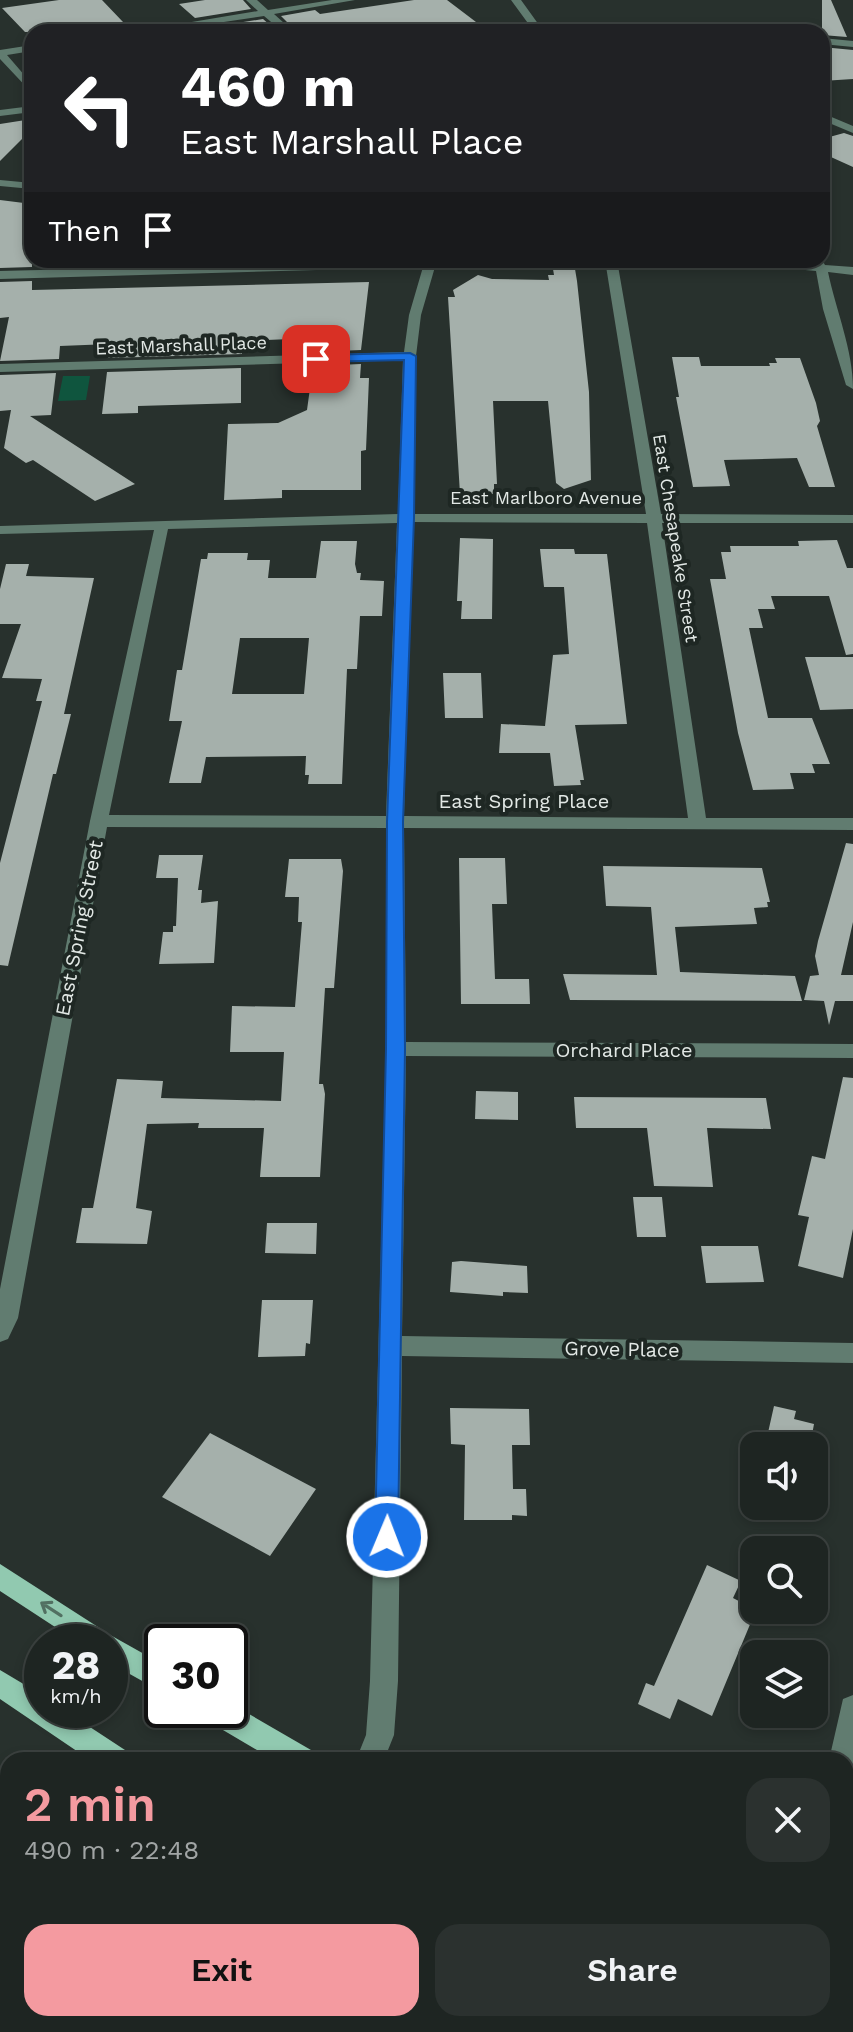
<!DOCTYPE html>
<meta charset="utf-8">
<style>
:root{--surface:#1e2522;--page:#2b312f;--text:#f1f3f6;--muted:#a1a5a5;--line:#3c4240;--accent:#f49aa0}
body{margin:0;font-family:"Work Sans",sans-serif;background:var(--page);color:var(--text);height:100vh;display:flex;flex-direction:column;font-size:30px;white-space:nowrap}
*{box-sizing:border-box;margin:0}
p{font-size:26px;color:var(--muted)}
.icon{flex:none;width:44px;height:44px;fill:none;stroke:currentColor;stroke-width:2;stroke-linecap:round;stroke-linejoin:round}
.map{position:relative;flex:1;overflow:hidden}
.sheet{position:absolute;left:0px;top:1752px;width:854px;height:280px;display:flex;flex-direction:column;background:var(--surface);border-radius:24px 24px 0 0;box-shadow:0 4px 12px #0003,0 0 0 2px var(--line)}
.sheet>*{flex:none}
.hud{position:absolute;left:24px;top:24px;width:806px;height:244px;border-radius:24px;box-shadow:0 4px 12px #0003,0 0 0 2px var(--line);background:#202124;color:#fff;overflow:hidden}
.tools{position:absolute;left:740px;top:1432px;display:grid;gap:16px}
.tools a{display:grid;place-items:center;width:88px;height:88px;border-radius:16px;background:var(--surface);box-shadow:0 4px 12px #0003,0 0 0 2px var(--line);font-size:40px}
.speed{position:absolute;left:24px;top:1624px;display:flex;gap:16px;font-size:40px;font-weight:700;text-align:center}
.speed>*{display:grid;place-content:center;width:104px;height:104px;border-radius:50%;background:var(--surface);box-shadow:0 4px 12px #0003,0 0 0 2px var(--line);line-height:1}
.speed small{font-size:20px;font-weight:400}
.speed .limit{border:4px solid #111;border-radius:12px;background:#fff;color:#111}
.pin{position:absolute;display:grid;place-items:center;width:68px;height:68px;color:#fff;margin:-34px;border-radius:16px;box-shadow:0 4px 12px #0006}
.me{position:absolute;width:88px;margin:-44px;rotate:1deg;stroke-linejoin:round;filter:drop-shadow(0 0 6px #0008)}
.turn{display:flex;align-items:center;gap:28px;height:168px;padding:0 24px;font-size:36px}
.turn .icon{width:104px;height:104px;stroke-width:2.5}
.turn b{display:block;font-size:56px;line-height:68px}
.then{display:flex;align-items:center;height:76px;padding:0 24px;background:#0003;gap:16px;font-size:30px}
.round{display:grid;place-items:center;flex:none;width:84px;height:84px;border-radius:24px;background:var(--page)}
.summary{display:flex;align-items:center;justify-content:space-between;height:136px;padding:0 24px}
h1{font-size:48px;font-weight:600;line-height:60px;color:var(--accent)}
.button{display:flex;gap:16px;margin-top:auto;padding:16px 24px}
.button a{flex:1;height:92px;border-radius:24px;background:var(--accent);color:#111;font-size:32px;font-weight:600;line-height:92px;text-align:center}
.button a+a{background:var(--page);color:var(--text)}
.map>svg:first-child{display:block}
.green{fill:#0f553e}
.building{fill:#a5b0ab;fill-rule:evenodd}
.lines{fill:none;stroke-linecap:round;stroke-linejoin:round}
.minor{fill:#617c70;fill-rule:evenodd}
.major{fill:#91c9b0;fill-rule:evenodd}
.oneway{stroke:#527062}
.route{fill:#1a73e8;stroke:#114b97;stroke-width:2}
.labels{text-anchor:middle;dominant-baseline:central;stroke-width:8;stroke-linejoin:round;paint-order:stroke}
.far-street-label{font-size:18px;fill:#e2e8e5;stroke:#1e2723}
.street-label{font-size:20px;fill:#e2e8e5;stroke:#1e2723}
</style>
<div class="map">
<svg width="853" height="2032" viewBox="0 0 853 2032">
<rect width="100%" height="100%" fill="#28312d"/>
<path class="green" d="M63 376H90L86 400 58 401Z"/>
<path class="building" d="M59 0H102L123 22 57 32H25L2 8Z
M205 0H243L251 9 195 18 179 4Z
M414 0H447L476 22 418 32H297L281 16 315 10 320 14Z
M822 0H831L847 37 822 35Z
M263 19 278 32H210L205 28Z
M822 47 853 50V79L822 81Z
M32 119V129L0 161V124Z
M844 133 853 136V167L822 153V139Z
M0 200 32 204V267L0 268Z
M553 269H575L577 281 589 392 591 480 564 489 556 483 548 401H493L497 484H494V494H460L448 297H455L453 290 478 275 492 279 549 280 548 275H554Z
M32 281V290L369 282 361 350 314 352 316 338 242 341V354L108 358 110 344 60 346 59 359 0 361 9 317 0 318V282Z
M672 357H699L701 366H770L769 363H777L775 358H800L816 403 820 421 817 426 835 487H809L797 458 724 460 730 486 693 487 676 397H679Z
M361 364 360 378H369L366 450 361 451V490H282V498L224 500 228 424 278 423 307 410 313 366Z
M241 368V403L138 406V413L102 414 107 372Z
M56 373 51 415 30 416 135 484 95 501 33 460 26 463 4 448 11 410 0 411V375Z
M460 538 493 539 492 619H461L462 601H457Z
M837 540 847 568H853V654L846 655 829 596H771L775 609H758L763 628H749L768 718H812L830 764H812L815 773H790L794 789 753 790 738 733 710 579H726L721 552H731L730 546H799L798 541Z
M321 541H357L355 564 357 573H361L360 580 384 581 382 616H360L357 669H347L342 784H308L309 775H305L306 756 206 757 201 783H169L182 721H169L177 670H182L201 559H207L208 553H248L247 560H270L268 578H316ZM240 638H309L304 694H232Z
M540 549H574L575 554H607L627 724 575 725 584 780H580L581 785 554 786 550 753H499L501 724 545 726 553 655 569 654 564 587H544Z
M6 564H29L26 576 94 578 64 714H71L56 774H53L8 966 0 965V863L42 701H36L42 679 2 678 21 624H0V589Z
M805 657H853V709L820 710Z
M443 673H481L483 718H445Z
M846 843 853 844V922L841 975H853V1001H835L829 1025 824 1001 804 1000 810 976 819 975 815 956 818 941Z
M159 855H203L198 890H202L201 903 218 901 214 963 159 964 163 932H173V926H176L178 878H156Z
M459 858H505L507 904H492L495 979H529L530 1004H461Z
M289 859H341L343 871 334 988H325L319 1084H323L325 1094 320 1177H260L264 1128H198L199 1123 147 1124 136 1208 152 1211 147 1244 76 1243 82 1208H93L117 1079 163 1081 161 1098 281 1101 284 1052H230L232 1006 295 1007 302 922H298L299 897H285Z
M603 866 762 868 770 902H767L768 907 754 908 757 924 675 927 680 972 795 976 802 1001 570 1000 563 974 657 975 651 907 606 906Z
M843 1077 853 1078V1229L843 1278 798 1266 809 1217 798 1215 812 1156 825 1159Z
M476 1091 518 1092V1120L475 1119Z
M574 1097 766 1098 771 1129 707 1128 713 1187 654 1186 647 1128H576Z
M633 1197H662L666 1237H637Z
M267 1223H317L316 1254 265 1253Z
M701 1246H758L764 1282 706 1283Z
M461 1261 527 1266 528 1293 503 1292V1296L450 1292 452 1262Z
M262 1300H313L310 1344 306 1343 305 1356 258 1357Z
M774 1406 796 1411 794 1419 814 1424 810 1446H765Z
M450 1408 529 1409 530 1445H512L513 1489H526L527 1516 512 1515V1520H464L465 1445 451 1444Z
M210 1433 316 1489 270 1556 162 1497Z
M707 1565 741 1581 733 1598 756 1610 712 1716 678 1699 670 1719 638 1704 646 1683 654 1686Z"/>
<g class="lines">
<path class="minor" d="M246 0H257L268 10 332 0H355L274 14 294 32H283L264 16 156 32H132L258 11Z
M511 0H521L539 25 627 24 708 32 578 28 497 32 530 26Z
M822 38 853 41V47L822 44Z
M32 45V51L7 55 32 84V93L0 59V50Z
M32 106V112L0 116V110Z
M822 113 853 126V133L822 120Z
M0 180 32 183V189L0 186Z
M437 260 421 315 416 356 412 514H646L605 260H617L661 514 853 515V523H662L706 818H853V830L404 828 406 1042 853 1044V1058L406 1056 402 1336 853 1343V1363L402 1356 398 1681 394 1735 384 1760H356L366 1735 370 1681 386 1049V828L107 827 18 1318 8 1339 0 1342V1289L90 821 154 530 0 534V526L398 514 403 360 0 372V364L404 352 409 315 423 267 0 279V271ZM412 522 647 523 688 818 404 816ZM397 523 386 816 109 815 168 529Z
M736 260 812 263 810 260H822L825 265 853 267V275L828 272C836 311 853 349 853 389L846 385 823 309 816 271 742 264Z
M853 1695V1770L846 1773V1760H829L843 1699Z"/>
<path class="major" d="M0 1564 112 1636 162 1664V1692L110 1663V1642H78L0 1591Z
M0 1670 42 1695V1710H64L125 1750 129 1760H90L0 1699Z
M230 1703 311 1750 315 1760H274L206 1720 202 1710H230Z
M542 2024H584L587 2032H545Z
M772 2024H816L819 2032H775Z"/>
</g>
<defs><path id="oneway-shaft" d="M-6 0H5M1.5-3L5.5 0L1.5 3" fill="none" stroke-width="1.6" stroke-linecap="round" stroke-linejoin="round" transform="scale(2)"/></defs>
<use class="oneway" href="#oneway-shaft" transform="translate(51 1609) rotate(-147)"/>
<path class="route" d="M410 353 416 356 414 518 403 822 405 1049 398 1537 395 1544 387 1548 378 1544 375 1537 386 1049 387 822 404 360 316 362 310 359 316 355Z"/>
<g class="labels">
<g class="far-street-label">
<text transform="translate(181 345) rotate(-2)">East Marshall Place</text>
<text x="546" y="497">East Marlboro Avenue</text>
<text transform="translate(676 538) rotate(81)">East Chesapeake Street</text>
</g>
<g class="street-label">
<text x="524" y="801">East Spring Place</text>
<text transform="translate(79 928) rotate(-79)">East Spring Street</text>
<text x="624" y="1050">Orchard Place</text>
<text transform="translate(622 1349) rotate(1)">Grove Place</text>
</g>
</g>
</svg>
<div class="tools">
<a><svg class="icon" aria-label="sound" viewBox="0 0 24 24"><path d="M4 9h4l5-4v14l-5-4H4zM17 9q2 3 0 6"/></svg></a>
<a><svg class="icon" aria-label="search" viewBox="0 0 24 24"><circle cx="10" cy="10" r="6"/><path d="M15 15l6 6"/></svg></a>
<a><svg class="icon" aria-label="layers" viewBox="0 0 24 24"><path d="M12 4l9 5-9 5-9-5zM3 14l9 5 9-5"/></svg></a>
</div>
<div class="speed"><div>28<small>km/h</small></div><div class="limit">30</div></div>
<div class="pin" style="left:316px;top:359px;background:#d93025"><svg class="icon" aria-label="arrive" viewBox="0 0 24 24"><path d="M6 21V4h12l-3 4 3 4H6"/></svg></div>
<svg class="me" style="left:387px;top:1537px" viewBox="-20 -20 40 40"><circle r="17" fill="#1a73e8" stroke="#fff" stroke-width="3"/><path d="M0-11L8 9 0 5-8 9z" fill="#fff"/></svg>
<div class="hud">
<div class="turn"><svg class="icon" aria-label="left" viewBox="0 0 24 24"><path d="M17 20v-9H6M10 6l-5 5 5 5"/></svg><div><b>460 m</b>East Marshall Place</div></div>
<div class="then">Then<svg class="icon" aria-label="arrive" viewBox="0 0 24 24"><path d="M6 21V4h12l-3 4 3 4H6"/></svg></div>
</div>
<section class="sheet">
<div class="summary"><div><h1>2 min</h1><p>490 m · 22:48</p></div><a class="round"><svg class="icon" aria-label="close" viewBox="0 0 24 24"><path d="M6 6l12 12M18 6L6 18"/></svg></a></div>
<div class="button"><a>Exit</a><a>Share</a></div>
</section>
</div>
